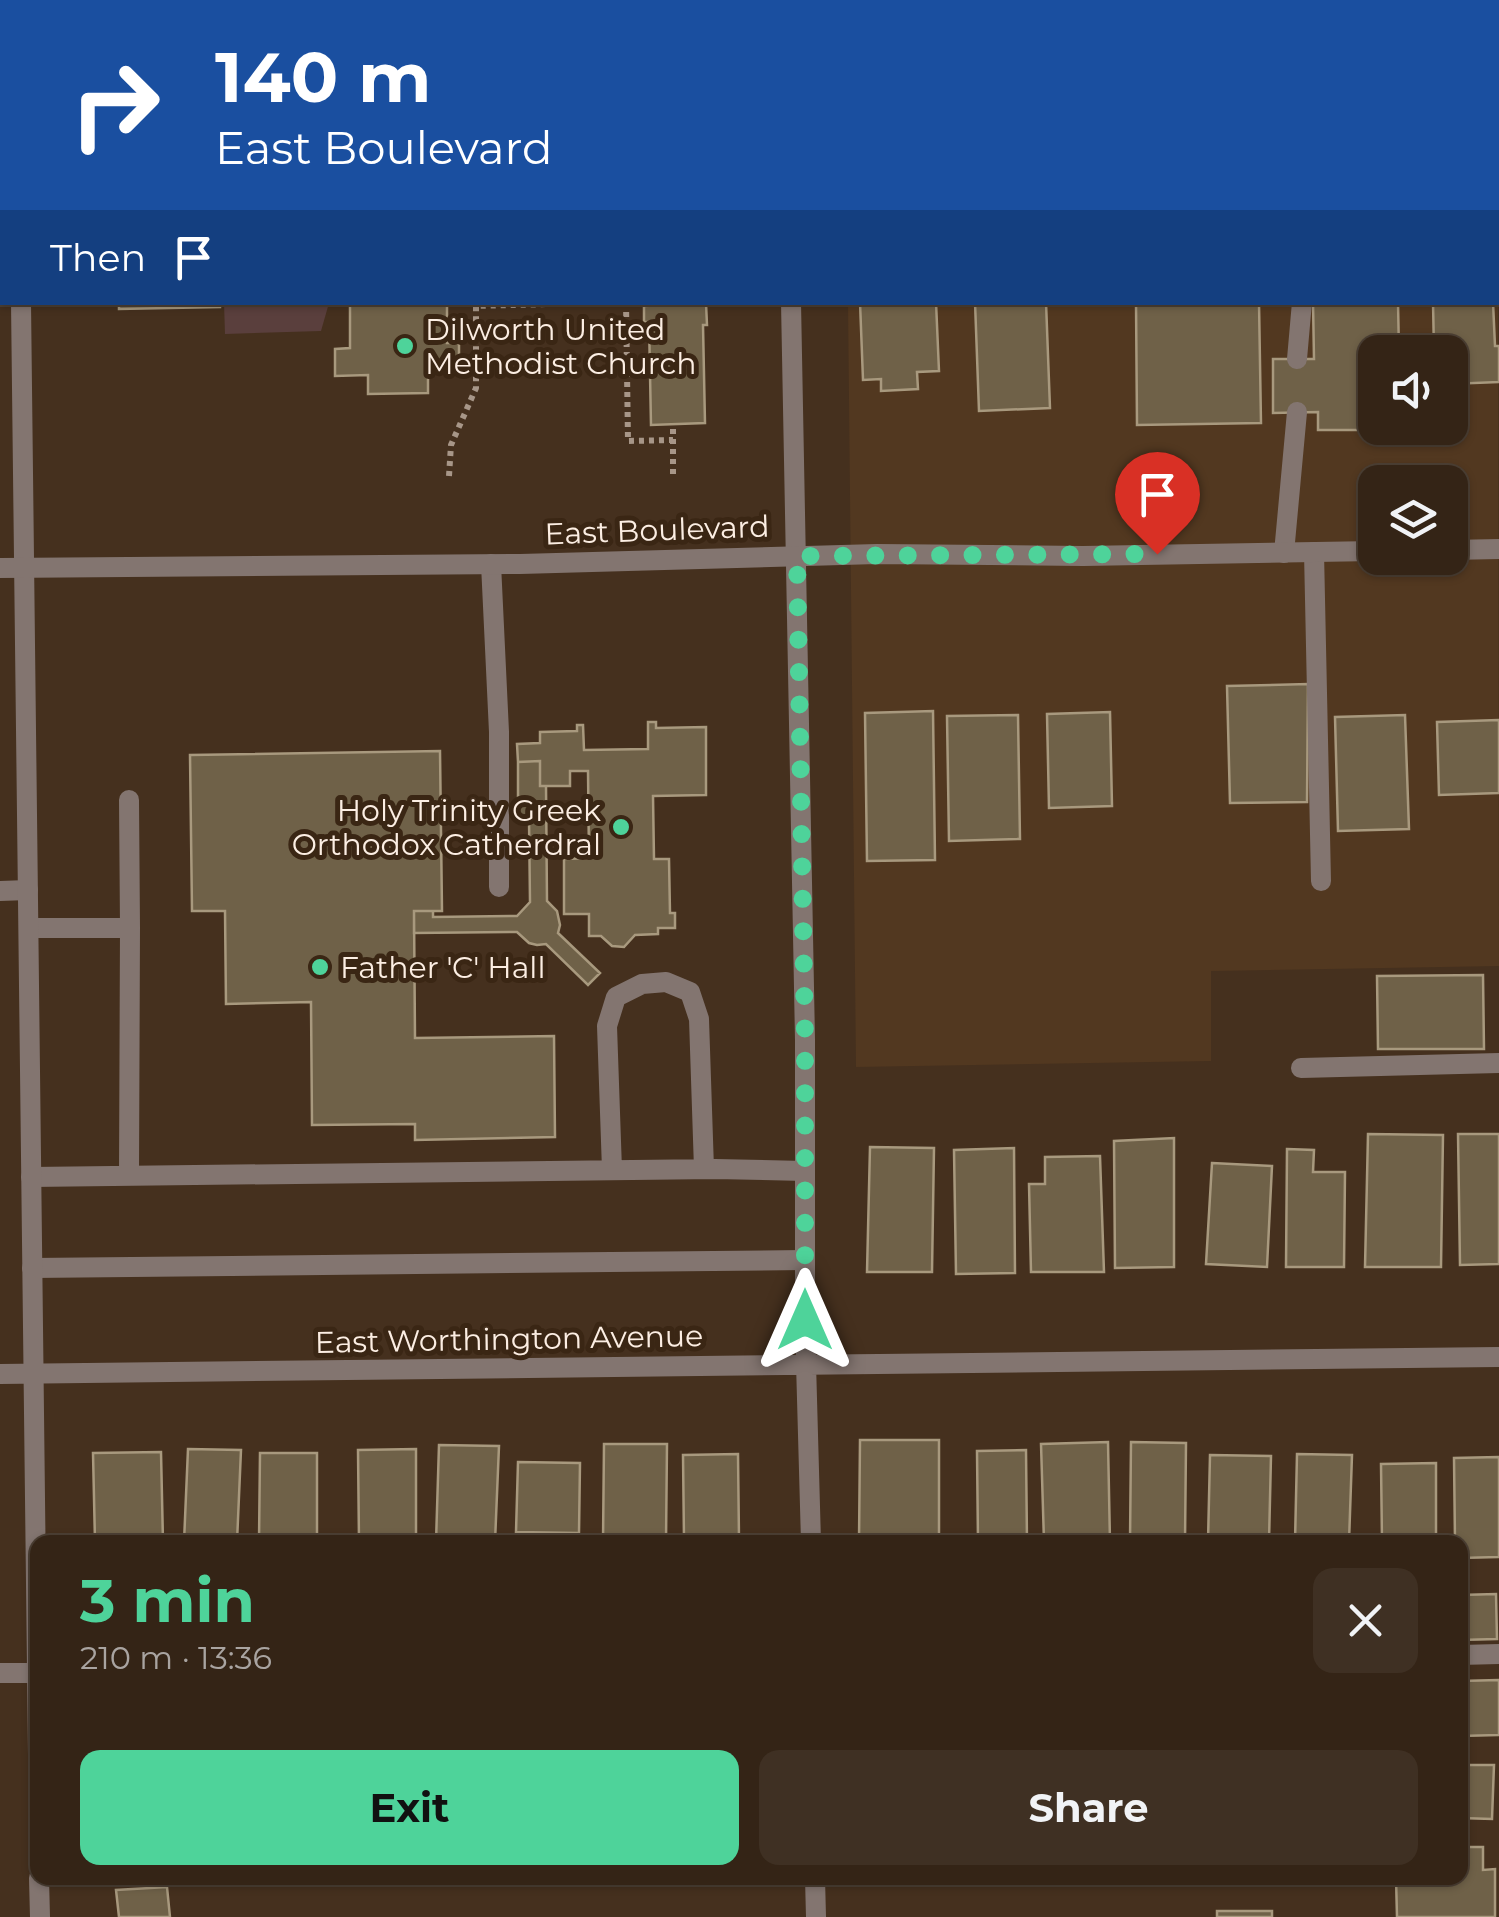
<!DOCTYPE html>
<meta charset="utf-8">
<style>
:root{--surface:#342416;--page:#3f3023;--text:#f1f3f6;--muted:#a9a4a1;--line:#4e4135;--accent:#4ed39a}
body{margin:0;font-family:Montserrat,sans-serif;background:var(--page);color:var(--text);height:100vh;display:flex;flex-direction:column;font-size:38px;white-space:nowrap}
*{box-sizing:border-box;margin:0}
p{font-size:32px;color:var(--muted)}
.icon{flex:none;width:55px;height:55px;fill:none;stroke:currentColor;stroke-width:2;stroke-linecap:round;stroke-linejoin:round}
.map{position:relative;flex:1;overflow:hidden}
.details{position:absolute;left:30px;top:1535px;width:1438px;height:350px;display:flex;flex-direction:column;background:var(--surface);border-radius:20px;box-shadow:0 2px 8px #0004,0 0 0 2px var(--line)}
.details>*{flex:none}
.hud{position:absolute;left:0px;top:0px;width:1500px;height:305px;box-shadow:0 2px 8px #0004,0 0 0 2px var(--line);background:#1a4fa0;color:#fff;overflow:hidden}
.controls{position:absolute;left:1358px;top:335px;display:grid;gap:20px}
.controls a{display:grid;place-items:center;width:110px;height:110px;border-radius:20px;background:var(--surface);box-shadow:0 2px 8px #0004,0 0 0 2px var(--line);font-size:50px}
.pin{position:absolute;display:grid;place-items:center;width:85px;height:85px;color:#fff;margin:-102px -42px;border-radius:50% 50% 50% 0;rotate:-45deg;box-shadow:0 0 10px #0007}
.pin .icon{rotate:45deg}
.me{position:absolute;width:110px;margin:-55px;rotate:0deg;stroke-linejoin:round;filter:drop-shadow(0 0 8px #0008)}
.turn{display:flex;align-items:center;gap:35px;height:210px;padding:0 50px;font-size:45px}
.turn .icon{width:130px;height:130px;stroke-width:2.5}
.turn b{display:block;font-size:70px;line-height:85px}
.then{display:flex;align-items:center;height:95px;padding:0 50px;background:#0003;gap:20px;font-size:38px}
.round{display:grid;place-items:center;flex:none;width:105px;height:105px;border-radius:20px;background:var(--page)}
.overview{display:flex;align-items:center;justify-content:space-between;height:170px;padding:0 50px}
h1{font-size:60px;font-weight:700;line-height:75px;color:var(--accent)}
.action{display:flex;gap:20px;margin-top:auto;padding:20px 50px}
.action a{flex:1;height:115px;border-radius:20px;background:var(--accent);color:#111;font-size:40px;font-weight:700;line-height:115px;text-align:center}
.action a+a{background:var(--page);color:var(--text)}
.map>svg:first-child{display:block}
.built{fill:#523820;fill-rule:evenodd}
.green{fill:#5a3f3d}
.building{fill:#6f6148;stroke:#a8997e;stroke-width:2.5}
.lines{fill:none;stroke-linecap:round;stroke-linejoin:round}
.path{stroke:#a79688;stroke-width:6;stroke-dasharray:5 5;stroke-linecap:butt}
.service{stroke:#837570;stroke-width:20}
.minor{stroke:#837570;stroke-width:20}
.tertiary{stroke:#837570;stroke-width:20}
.route{stroke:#4ed39a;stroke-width:18;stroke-dasharray:0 32.4}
.poi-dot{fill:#4ed39a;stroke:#3a2614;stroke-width:4}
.labels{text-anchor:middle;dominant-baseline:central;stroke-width:10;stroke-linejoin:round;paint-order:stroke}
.poi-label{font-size:30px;fill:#fceee3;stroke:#3a2614;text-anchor:start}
.street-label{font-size:30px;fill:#fceee3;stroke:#3a2614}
</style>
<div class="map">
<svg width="1499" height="1917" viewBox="0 0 1499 1917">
<rect width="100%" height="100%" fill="#45301e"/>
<path class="built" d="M1498 145 1499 966 1211 971V1061L856 1067 848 303 1498 302ZM1375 352H1450V428H1375ZM1375 482H1450V558H1375Z"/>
<path class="green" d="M224 303V302L329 303 321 331 225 334Z"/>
<path class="building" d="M1104 0H1156V2H1104Z
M119 302H220V307L119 309Z
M350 302H447V343H459V373L428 374V393L368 394V375L335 376V349L350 348Z
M860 302H936L939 371 917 372 918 389 881 391V379L863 380Z
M975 302H1046L1050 408 979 411Z
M1136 302H1259L1261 423 1137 425Z
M1313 302H1398L1399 352H1375V416H1363V430H1318V412L1273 413V359H1314Z
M1433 302H1493L1495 346H1499V382L1450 384V352H1434Z
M706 303 707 325H703L705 423 651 425 649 322H644V306Z
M1308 684 1307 802 1230 803 1227 686Z
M933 711 935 860 867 861 865 713Z
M1110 712 1112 806 1049 808 1047 714Z
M1018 715 1020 839 949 841 947 716Z
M1405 715 1409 829 1338 831 1335 717Z
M1499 720V793L1439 795 1437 722Z
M648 722H656V728L706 727V795L653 796 654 859H669L670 913H675V928H658V934L635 935 624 947 612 946 601 936H589V914H564V859L589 858 588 771H570V786H540V761L518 762 517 744 540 743V732L577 731V725H583L584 750 648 749Z
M440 751 442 911H414L415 1038 554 1036 555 1137 415 1140V1124L312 1125 311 1002 226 1004 225 911H192L190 755Z
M540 761V786H546L547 901 557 911 560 925 558 933 600 973 588 985 546 944 537 945 529 943 517 932 414 933V911H433V917L517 916 530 902 529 818 518 819V762Z
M1483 975 1484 1049H1378L1377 976Z
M1368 1134 1443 1135 1441 1267H1365Z
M1458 1134H1499V1264L1460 1265Z
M1174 1138V1267L1115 1268 1114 1141Z
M870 1147 934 1148 932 1272H867Z
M1014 1148 1015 1273 956 1274 954 1150Z
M1287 1149 1314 1150 1313 1172H1345L1344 1267H1286Z
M1100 1156 1104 1272H1031L1029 1184H1045V1157Z
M1212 1163 1272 1166 1267 1267 1206 1264Z
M860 1440H939V1542H859Z
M1108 1442 1110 1542H1044L1041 1444Z
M1131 1442 1186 1443 1185 1542H1130Z
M604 1444H667L666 1542H603Z
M439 1445 499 1446 495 1542H436Z
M188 1449 241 1450 237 1542H184Z
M416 1449V1542H359L358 1450Z
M1026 1450 1027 1542H978L977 1451Z
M161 1452 163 1542H95L93 1453Z
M260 1453H317V1542H259Z
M738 1454 739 1539 684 1540 683 1455Z
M1297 1454 1352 1455 1349 1542H1295Z
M1210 1455 1271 1456 1269 1542H1208Z
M1499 1457V1557L1460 1558V1542H1455L1454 1458Z
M518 1462 580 1463 579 1533 516 1532Z
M1436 1463V1542H1382L1381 1464Z
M1496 1594 1497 1639 1460 1640V1595Z
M1499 1680V1735L1460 1736V1681Z
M1460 1765H1494L1492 1819 1460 1818Z
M1460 1847H1483V1870L1495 1869V1917H1397L1396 1878H1460Z
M167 1887 170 1917H119L116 1890Z
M1217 1911H1272V1917H1217Z"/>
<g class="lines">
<path class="path" d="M626 302 628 441 673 440
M673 474V424
M449 476 451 445 476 388V306L624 302"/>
<path class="service" d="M1498 134H1499
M0 226H2
M1297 359 1302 302
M1314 552 1321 881
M1284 553 1297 412
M491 564 499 732V887
M0 891 28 890
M29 928H130L129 800
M1301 1068 1499 1063
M612 1170 607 1026 616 997 642 984 666 982 690 992 699 1019 704 1169
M129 1176 130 928
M31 1177 715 1169 805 1171
M32 1268 805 1260
M1460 1655 1499 1654
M0 1673H38"/>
<path class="minor" d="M17 0V2
M787 0V2
M21 302 38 1754
M791 302 805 1040V1327L811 1542
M0 1374 1499 1357
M39 1878 40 1917
M815 1878 816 1917"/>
<path class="tertiary" d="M1450 550 1499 549
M0 568 520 564 877 554 1083 556 1375 551"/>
</g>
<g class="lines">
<path class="route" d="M805 1320V1040L797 556 1157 554"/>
</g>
<g class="poi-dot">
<circle cx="405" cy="346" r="10"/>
<circle cx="621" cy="827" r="10"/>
<circle cx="320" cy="967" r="10"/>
</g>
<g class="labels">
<g class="poi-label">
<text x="425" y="329">Dilworth United<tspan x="425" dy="34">Methodist Church</tspan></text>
<text x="601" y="810" text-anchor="end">Holy Trinity Greek<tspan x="601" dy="34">Orthodox Catherdral</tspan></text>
<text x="340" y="967">Father 'C' Hall</text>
</g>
<g class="street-label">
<text transform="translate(657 530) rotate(-2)">East Boulevard</text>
<text transform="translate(509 1339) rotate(-1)">East Worthington Avenue</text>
</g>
</g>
</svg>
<div class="controls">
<a><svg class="icon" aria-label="sound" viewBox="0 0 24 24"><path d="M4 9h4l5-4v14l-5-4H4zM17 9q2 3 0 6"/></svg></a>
<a><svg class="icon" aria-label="layers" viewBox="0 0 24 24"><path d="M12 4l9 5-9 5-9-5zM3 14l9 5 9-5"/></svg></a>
</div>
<div class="pin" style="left:1157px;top:554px;background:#d93025"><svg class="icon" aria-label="arrive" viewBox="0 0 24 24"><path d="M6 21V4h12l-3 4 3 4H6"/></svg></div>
<svg class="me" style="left:805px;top:1320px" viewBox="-20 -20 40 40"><path d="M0-17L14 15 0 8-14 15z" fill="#4ed39a" stroke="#fff" stroke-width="4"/></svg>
<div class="hud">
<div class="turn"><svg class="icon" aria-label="right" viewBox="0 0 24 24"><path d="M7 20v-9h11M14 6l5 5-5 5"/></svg><div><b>140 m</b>East Boulevard</div></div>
<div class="then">Then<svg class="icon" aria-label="arrive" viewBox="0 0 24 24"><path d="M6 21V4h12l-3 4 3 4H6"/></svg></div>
</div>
<section class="details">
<div class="overview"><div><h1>3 min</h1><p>210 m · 13:36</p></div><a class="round"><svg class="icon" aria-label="close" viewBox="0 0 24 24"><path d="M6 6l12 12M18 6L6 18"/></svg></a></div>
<div class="action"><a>Exit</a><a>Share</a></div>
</section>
</div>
